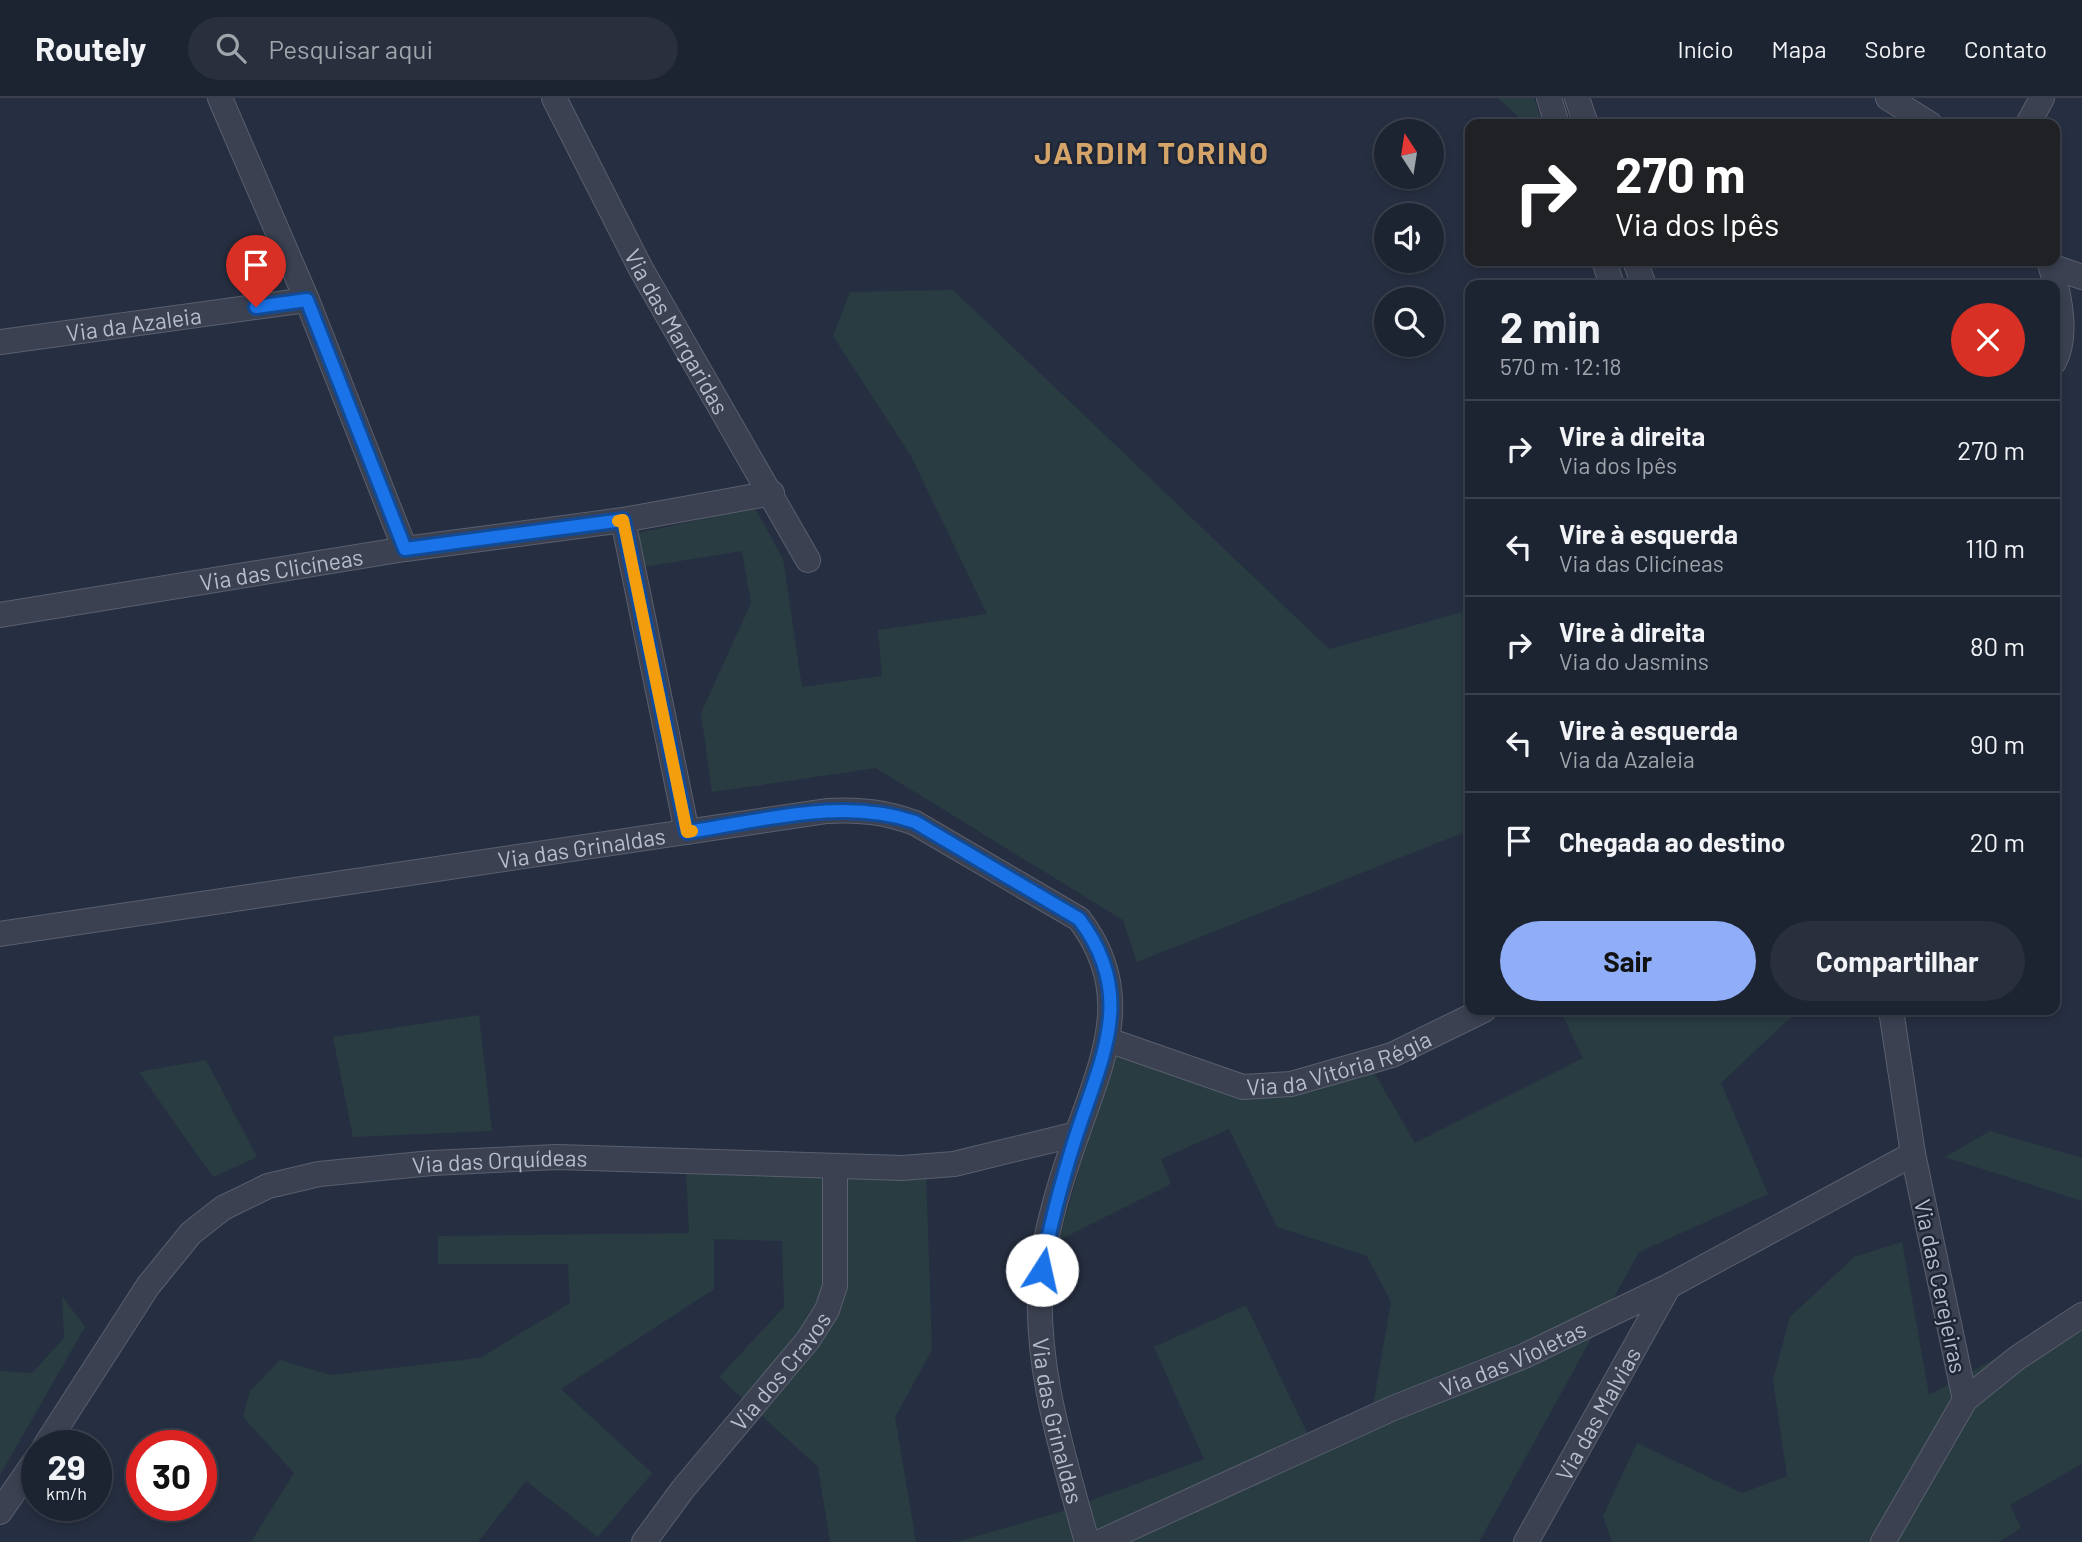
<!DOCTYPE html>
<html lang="pt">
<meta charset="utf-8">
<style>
:root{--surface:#1c2331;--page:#292f3d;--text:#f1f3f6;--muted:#a0a4ab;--line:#3a404d;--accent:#90adf7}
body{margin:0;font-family:Barlow,sans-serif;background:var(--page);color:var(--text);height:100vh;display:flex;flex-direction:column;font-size:26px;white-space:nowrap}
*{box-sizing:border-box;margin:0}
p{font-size:23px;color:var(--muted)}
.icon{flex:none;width:38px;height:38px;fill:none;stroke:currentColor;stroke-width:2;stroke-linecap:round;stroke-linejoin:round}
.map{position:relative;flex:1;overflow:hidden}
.sheet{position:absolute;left:1465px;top:182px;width:595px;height:735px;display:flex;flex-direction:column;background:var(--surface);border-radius:14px;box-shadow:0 4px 10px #0003,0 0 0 2px var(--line)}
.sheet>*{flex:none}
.guide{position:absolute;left:1465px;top:21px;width:595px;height:147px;border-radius:14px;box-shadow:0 4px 10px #0003,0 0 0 2px var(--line);background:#202124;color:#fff;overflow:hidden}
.needle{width:46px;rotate:348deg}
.buttons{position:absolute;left:1374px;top:21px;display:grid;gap:14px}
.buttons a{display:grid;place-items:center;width:70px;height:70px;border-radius:50%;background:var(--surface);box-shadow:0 4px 10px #0003,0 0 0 2px var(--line);font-size:35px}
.speed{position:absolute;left:21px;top:1332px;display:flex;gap:14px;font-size:35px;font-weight:700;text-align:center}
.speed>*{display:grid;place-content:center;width:91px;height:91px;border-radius:50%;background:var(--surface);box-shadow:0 4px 10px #0003,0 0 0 2px var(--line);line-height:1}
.speed small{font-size:18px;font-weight:400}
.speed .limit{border:10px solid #d22;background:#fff;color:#111}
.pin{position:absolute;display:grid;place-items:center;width:60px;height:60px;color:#fff;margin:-72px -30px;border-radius:50% 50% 50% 0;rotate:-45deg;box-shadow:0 0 7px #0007}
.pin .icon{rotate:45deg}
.me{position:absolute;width:77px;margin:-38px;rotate:10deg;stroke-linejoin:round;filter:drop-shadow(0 0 5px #0008)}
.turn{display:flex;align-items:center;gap:24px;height:147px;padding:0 35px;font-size:32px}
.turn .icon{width:91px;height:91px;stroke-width:2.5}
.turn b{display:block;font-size:49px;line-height:60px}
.round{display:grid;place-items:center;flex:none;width:74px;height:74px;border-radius:37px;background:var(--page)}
.summary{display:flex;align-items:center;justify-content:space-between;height:119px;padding:0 35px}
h1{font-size:42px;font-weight:700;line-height:52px}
.cta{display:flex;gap:14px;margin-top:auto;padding:14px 35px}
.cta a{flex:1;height:80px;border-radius:42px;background:var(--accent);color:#111;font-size:28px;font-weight:700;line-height:80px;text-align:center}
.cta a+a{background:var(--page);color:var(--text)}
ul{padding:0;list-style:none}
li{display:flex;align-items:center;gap:21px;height:98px;padding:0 35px;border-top:2px solid var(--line)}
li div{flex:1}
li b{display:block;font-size:26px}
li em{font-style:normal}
header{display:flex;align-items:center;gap:42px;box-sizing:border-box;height:98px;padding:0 35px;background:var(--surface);border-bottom:2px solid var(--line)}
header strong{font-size:33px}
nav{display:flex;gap:38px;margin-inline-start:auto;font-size:24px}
.search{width:490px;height:63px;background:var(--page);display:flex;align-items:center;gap:18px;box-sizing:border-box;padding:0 24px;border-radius:38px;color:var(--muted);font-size:26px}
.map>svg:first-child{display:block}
.green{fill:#283c42}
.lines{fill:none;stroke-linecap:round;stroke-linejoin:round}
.minor-casing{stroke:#595f6e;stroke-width:26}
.minor{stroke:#3b4151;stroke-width:24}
.route-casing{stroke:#114b97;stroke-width:18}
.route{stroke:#1a73e8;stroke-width:12}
.slow{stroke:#f59e0b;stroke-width:12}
.labels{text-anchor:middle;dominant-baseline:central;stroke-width:5;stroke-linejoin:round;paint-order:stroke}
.street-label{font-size:23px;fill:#b8bdcb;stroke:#1f2636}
.district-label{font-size:30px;font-weight:bold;letter-spacing:2px;fill:#d5a469;stroke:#1f2636}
</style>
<header>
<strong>Routely</strong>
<div class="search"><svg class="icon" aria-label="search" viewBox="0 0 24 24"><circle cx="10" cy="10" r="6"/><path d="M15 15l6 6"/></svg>Pesquisar aqui</div>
<nav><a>Início</a><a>Mapa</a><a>Sobre</a><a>Contato</a></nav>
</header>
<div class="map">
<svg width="2082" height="1444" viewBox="0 0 2082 1444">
<rect width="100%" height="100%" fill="#262f41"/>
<path class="green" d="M1498 0H1534L1543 26H1526Z
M953 192 1329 551 1470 512V732L1137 864 1123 822 876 670 712 694 701 615 751 505 742 453 643 469 638 435 755 410 783 461 802 589 882 578 878 532 987 516 911 358 833 238 850 194Z
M1560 912H1790L1791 919 1721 985 1768 1096 1639 1154 1479 1444H956L1057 1415 1204 1361 1154 1249 1246 1207 1317 1356 1369 1331 1391 1204 1367 1158 1277 1129 1229 1031 1161 1061 1171 1086 1059 1142 1112 956 1241 999 1372 971 1415 1045 1583 960Z
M479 917 492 1033 353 1039 333 939Z
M206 962 257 1059 213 1079 139 974Z
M1990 1033 2082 1060V1103L1945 1059Z
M926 1072 932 1252 895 1319 916 1444H830L818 1369 719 1279 784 1209 782 1143 714 1141V1191L561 1291 652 1375 598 1439 526 1383 478 1444H251L294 1375 243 1319 250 1293 280 1262 331 1277 480 1260 570 1205 568 1166H438V1138L689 1135 686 1074Z
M1902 1144 1929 1297 2082 1213V1366L2010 1407 2021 1430 1999 1444H1612L1603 1418 1637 1345 1742 1395 1787 1378 1773 1282 1790 1219 1854 1159Z
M62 1198 85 1229 0 1377V1273L32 1275 64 1240Z"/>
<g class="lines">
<g class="minor-casing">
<g id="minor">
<path d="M220 0 307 202 405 451"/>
<path id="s1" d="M554 0 641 171 808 462"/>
<path d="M1549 0 1557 26"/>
<path d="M1577 0 1586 26"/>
<path d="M1888 0 1930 26"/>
<path d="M2028 26 2042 0"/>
<path d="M1604 163 1612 187"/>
<path d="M1635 163 1644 187"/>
<path d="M2049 163C2058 191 2069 237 2054 264"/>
<path d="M2051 168 2082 179"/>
<path id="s2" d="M0 244 307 202"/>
<path d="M623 422 687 734"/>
<path id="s3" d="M0 517 405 451 623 422 772 395"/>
<path id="s4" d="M0 836 827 713C859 711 885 714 915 725L1079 821C1135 894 1104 959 1077 1036 1062 1079 1046 1128 1041 1174 1033 1266 1063 1356 1087 1444"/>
<path id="s5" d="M1108 942 1243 989 1291 986 1392 957 1484 912"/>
<path d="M1965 1302 2017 1260 2082 1217"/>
<path id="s6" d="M45 1348 148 1188 191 1135 223 1110 268 1088 319 1076 432 1065 557 1059 902 1070 954 1066 1077 1036"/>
<path d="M0 1414 37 1360"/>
<path id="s7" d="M644 1444 683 1391 808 1242 827 1212 835 1188V1070"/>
<path id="s8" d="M1100 1444 1391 1311 1524 1258 1669 1188 1913 1056"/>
<path id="s9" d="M1526 1444 1669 1188"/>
<path d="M1883 1444 1965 1302 1913 1056 1891 912"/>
</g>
</g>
<use href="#minor" class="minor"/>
</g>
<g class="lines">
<g class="route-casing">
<path id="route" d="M256 209 307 202 405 451 623 422 687 734C762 723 842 699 915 724L1079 821C1137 897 1102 958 1076 1038 1062 1082 1050 1127 1042 1172"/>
</g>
<use href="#route" class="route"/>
<path class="slow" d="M618 423 623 422 687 734 692 733"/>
</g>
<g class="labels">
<g class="street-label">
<text stroke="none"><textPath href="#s2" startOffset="135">Via da Azaleia</textPath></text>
<text stroke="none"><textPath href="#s1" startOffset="264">Via das Margaridas</textPath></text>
<text stroke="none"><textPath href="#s3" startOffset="285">Via das Clicíneas</textPath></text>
<text stroke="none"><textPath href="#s4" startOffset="588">Via das Grinaldas</textPath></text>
<text stroke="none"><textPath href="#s5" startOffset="242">Via da Vitória Régia</textPath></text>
<text stroke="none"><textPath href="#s6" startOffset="583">Via das Orquídeas</textPath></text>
<text transform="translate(1941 1188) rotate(78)">Via das Cerejeiras</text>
<text stroke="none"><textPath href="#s8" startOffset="452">Via das Violetas</textPath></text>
<text stroke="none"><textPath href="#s7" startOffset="219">Via dos Cravos</textPath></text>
<text stroke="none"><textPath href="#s9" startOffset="147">Via das Malvias</textPath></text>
<text stroke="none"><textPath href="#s4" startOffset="1636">Via das Grinaldas</textPath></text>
</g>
<g class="district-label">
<text x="1152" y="54">JARDIM TORINO</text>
</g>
</g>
</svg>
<div class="buttons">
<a><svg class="needle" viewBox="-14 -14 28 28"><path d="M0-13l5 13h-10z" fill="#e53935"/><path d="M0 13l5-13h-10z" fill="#a0a4ab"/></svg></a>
<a><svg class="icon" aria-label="sound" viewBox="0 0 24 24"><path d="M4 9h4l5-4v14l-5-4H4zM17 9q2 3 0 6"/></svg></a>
<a><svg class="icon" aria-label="search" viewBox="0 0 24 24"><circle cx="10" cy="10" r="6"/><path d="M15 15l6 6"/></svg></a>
</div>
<div class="speed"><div>29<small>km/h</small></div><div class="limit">30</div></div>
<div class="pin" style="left:256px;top:209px;background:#d93025"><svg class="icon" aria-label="arrive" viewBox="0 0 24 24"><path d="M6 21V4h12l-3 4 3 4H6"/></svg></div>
<svg class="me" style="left:1042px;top:1172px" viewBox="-20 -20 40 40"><circle r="19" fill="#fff"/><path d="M0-13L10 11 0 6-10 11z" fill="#1a73e8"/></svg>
<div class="guide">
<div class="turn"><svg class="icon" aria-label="right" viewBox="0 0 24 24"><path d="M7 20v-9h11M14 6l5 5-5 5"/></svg><div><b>270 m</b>Via dos Ipês</div></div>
</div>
<section class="sheet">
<div class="summary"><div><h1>2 min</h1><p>570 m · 12:18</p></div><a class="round" style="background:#d93025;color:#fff"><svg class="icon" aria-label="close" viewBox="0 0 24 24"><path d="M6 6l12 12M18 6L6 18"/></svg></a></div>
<ul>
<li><svg class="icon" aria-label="right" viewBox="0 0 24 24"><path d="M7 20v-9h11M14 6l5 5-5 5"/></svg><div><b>Vire à direita</b><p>Via dos Ipês</p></div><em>270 m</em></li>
<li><svg class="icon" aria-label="left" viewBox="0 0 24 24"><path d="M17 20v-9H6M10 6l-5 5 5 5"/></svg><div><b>Vire à esquerda</b><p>Via das Clicíneas</p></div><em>110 m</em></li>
<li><svg class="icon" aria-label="right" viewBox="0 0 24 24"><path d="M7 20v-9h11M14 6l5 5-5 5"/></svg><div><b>Vire à direita</b><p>Via do Jasmins</p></div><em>80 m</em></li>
<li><svg class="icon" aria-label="left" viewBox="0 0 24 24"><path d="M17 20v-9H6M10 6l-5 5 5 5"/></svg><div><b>Vire à esquerda</b><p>Via da Azaleia</p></div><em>90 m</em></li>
<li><svg class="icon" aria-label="arrive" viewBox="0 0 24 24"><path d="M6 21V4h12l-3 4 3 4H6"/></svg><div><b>Chegada ao destino</b></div><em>20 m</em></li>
</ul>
<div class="cta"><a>Sair</a><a>Compartilhar</a></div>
</section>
</div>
